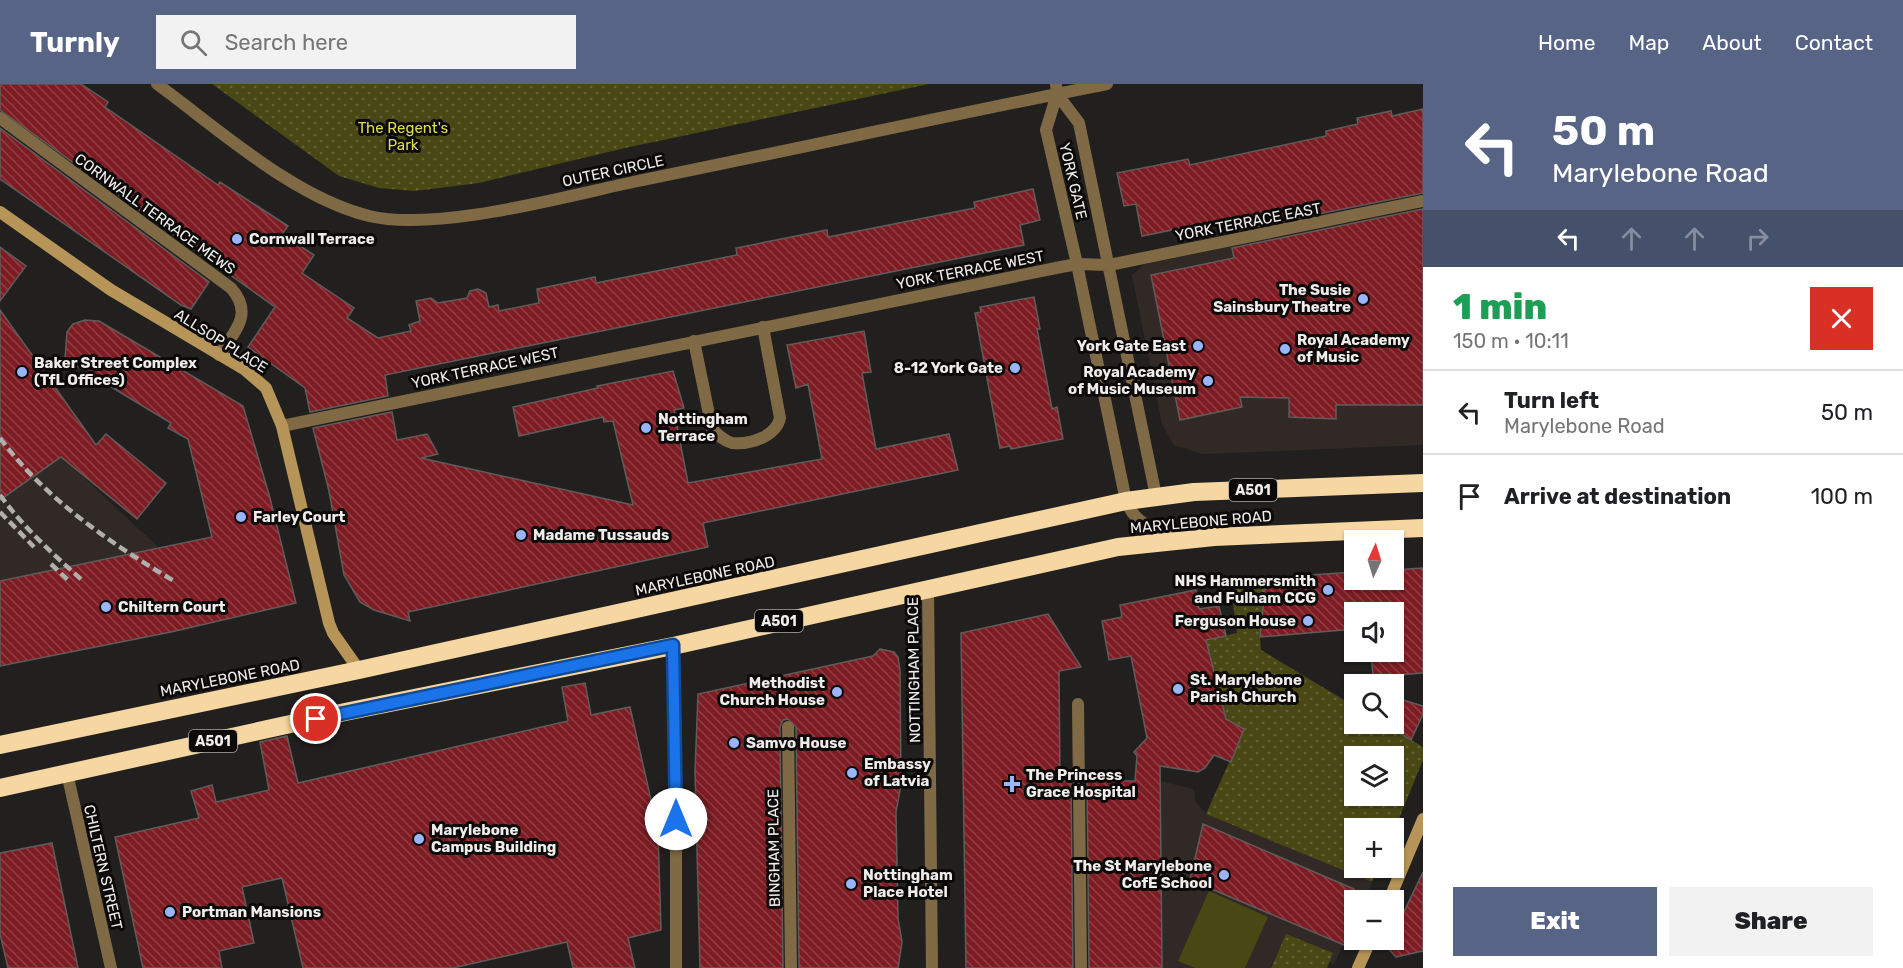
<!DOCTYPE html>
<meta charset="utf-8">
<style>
:root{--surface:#fff;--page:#f2f2f2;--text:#202124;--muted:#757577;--line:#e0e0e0;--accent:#576486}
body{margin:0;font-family:Rubik,sans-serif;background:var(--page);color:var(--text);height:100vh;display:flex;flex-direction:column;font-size:22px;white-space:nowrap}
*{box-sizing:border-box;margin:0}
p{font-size:20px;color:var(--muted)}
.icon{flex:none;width:33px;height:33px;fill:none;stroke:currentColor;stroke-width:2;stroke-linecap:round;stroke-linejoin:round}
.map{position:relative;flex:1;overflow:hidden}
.panel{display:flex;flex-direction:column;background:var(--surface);width:480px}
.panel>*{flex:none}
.hud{background:#576486;color:#fff;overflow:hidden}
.needle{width:39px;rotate:4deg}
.fabs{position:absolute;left:1344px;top:446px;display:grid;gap:12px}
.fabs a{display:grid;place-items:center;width:60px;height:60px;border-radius:0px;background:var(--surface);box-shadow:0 2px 4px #0004;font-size:30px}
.pin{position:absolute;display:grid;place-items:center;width:51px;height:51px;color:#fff;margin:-26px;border:3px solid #fff;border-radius:50%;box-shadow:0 2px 6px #0007}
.me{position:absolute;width:66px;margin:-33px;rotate:0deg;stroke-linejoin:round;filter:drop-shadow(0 0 4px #0008)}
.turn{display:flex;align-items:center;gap:21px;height:126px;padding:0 30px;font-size:27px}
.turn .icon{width:78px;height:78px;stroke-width:2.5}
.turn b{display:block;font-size:42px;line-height:51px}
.lanes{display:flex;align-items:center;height:57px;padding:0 30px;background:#0003;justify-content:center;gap:30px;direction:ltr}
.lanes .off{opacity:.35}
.round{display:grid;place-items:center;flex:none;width:63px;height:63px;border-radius:0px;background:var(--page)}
.head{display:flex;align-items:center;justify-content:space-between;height:102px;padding:0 30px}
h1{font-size:36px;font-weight:800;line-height:45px;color:#1e9e55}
.action{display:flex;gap:12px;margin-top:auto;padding:12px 30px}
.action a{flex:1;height:69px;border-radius:0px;background:var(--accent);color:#fff;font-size:24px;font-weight:800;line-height:69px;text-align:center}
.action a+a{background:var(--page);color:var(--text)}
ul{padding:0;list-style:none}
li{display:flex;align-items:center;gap:18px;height:84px;padding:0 30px;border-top:2px solid var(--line)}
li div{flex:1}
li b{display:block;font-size:22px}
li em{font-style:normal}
header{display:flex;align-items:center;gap:36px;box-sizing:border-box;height:84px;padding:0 30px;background:var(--accent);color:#fff}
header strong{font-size:28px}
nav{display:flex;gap:33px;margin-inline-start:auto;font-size:21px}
.search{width:420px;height:54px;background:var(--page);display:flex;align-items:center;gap:15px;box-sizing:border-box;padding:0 21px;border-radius:0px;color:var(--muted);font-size:22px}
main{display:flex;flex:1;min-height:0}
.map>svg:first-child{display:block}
.built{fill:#312925}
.park{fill:url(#park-dots);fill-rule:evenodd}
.pitch{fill:#494815}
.building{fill:url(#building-back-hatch);stroke:#605c5c;stroke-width:1.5}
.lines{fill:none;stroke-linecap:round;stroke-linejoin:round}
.street{stroke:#806a46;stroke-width:12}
.secondary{stroke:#b79458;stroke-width:12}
.highway{stroke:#f7d7a1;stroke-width:18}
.rail{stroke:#b1afae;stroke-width:4.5;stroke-dasharray:9 4.5;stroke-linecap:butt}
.route-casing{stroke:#114b97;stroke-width:15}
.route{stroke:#1a73e8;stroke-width:10}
.poi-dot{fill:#9bb5fd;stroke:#0b0a09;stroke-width:2}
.labels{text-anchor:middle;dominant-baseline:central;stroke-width:6;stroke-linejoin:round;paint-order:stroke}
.shield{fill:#0b0a09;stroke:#aba9a8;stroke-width:1.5}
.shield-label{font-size:14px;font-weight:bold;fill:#efedec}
.park-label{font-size:15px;fill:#dfdd4e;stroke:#0b0a09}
.street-label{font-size:15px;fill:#efedec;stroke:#0b0a09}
.poi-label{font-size:15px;font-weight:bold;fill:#efedec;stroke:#0b0a09;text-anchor:start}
</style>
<header>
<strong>Turnly</strong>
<div class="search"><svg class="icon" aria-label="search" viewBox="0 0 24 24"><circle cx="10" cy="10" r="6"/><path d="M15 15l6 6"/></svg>Search here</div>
<nav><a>Home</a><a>Map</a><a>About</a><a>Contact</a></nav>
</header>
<main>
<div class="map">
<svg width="1423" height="884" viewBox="0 0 1423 884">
<defs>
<pattern id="park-dots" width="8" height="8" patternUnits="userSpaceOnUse" patternTransform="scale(1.5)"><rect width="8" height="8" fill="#494815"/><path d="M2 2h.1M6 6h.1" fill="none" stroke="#646337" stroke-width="1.8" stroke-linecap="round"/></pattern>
<pattern id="building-back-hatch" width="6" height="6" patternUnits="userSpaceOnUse" patternTransform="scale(1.5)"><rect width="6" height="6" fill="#7d1d23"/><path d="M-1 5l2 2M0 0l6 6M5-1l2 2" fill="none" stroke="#903e43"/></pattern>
</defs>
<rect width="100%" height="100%" fill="#22201e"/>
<path class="built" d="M1423 124V361L1203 370 1174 361 1162 340 1132 191 1145 180Z
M0 226 90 351 66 366 76 386 159 464 0 497Z
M1088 697H1160L1194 705 1195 717 1206 730 1372 798 1364 816H1354V838L1334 880 1283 857 1270 884H1096L1089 783Z"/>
<path class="park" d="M212 0H929L625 64 479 99 415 107 379 104 339 92Z
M1266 494 1260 553 1261 566 1354 622V639H1383L1423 663V676L1394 747V744H1354V783H1379L1372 798 1206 730 1244 645 1226 635 1206 556 1237 549 1230 498ZM1354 672H1394V711H1354Z
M1286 850 1333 869 1327 884H1271Z"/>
<path class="pitch" d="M1209 807 1268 833 1245 884H1195L1178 877Z"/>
<path class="building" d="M0 0H81L108 18 105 23 218 101 220 98 288 142 282 150 314 171 302 189 354 224 347 234 378 254 411 247 409 241 420 237 416 217 431 214 438 219 467 214 470 207 478 205 486 209 489 223 498 221 499 227 539 219 537 205 595 193 596 199 737 171 736 164 827 146 828 153 975 124 974 118 1033 105 1040 136 1020 141 1024 161 385 291 388 312 310 328 305 304 248 263 275 223 0 26Z
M1423 25V109L1229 148 1226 135 1142 152 1136 120 1124 122 1117 89 1188 75 1190 81 1326 52V47L1358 40 1357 34 1391 27 1392 32Z
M0 44 209 198 191 225 181 221 0 95Z
M1423 125V321H1336V335L1289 333V314L1240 313 1242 323 1180 336 1151 191 1234 174 1232 164Z
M0 163 26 182 0 217Z
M1034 213 1040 245H1037L1052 325 1057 323 1063 355 1011 365 1010 362 1000 364 975 229 981 228 980 223Z
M0 226 96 361 106 350 166 399 137 435 61 373 0 416Z
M85 236 99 237 243 322 270 414 296 519 171 548 0 582V497L212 453 188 355 168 344 171 339 65 275 67 248 73 240Z
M864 247 871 288 862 289 876 365 949 350 958 386 703 439 708 463 408 528 410 537 374 526 360 518 344 491 329 407 313 344 392 328 397 356 427 350 438 370 421 374 633 421 613 337 604 338 603 333 519 352 513 323 598 304 597 302 673 287 684 324 674 326 688 399 822 375 808 300 796 304 787 261Z
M1423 484V589L1373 593 1371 567H1394V528H1354V545L1260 553 1266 494 1354 488V495H1394V486Z
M1196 506 1199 525 1219 522 1226 552 1206 556 1226 635 1244 645 1231 678 1214 671 1205 684 1198 688 1160 682 1162 884H1089L1087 697H1135L1137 672 1134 668 1147 654 1131 572 1109 576 1102 537 1122 533 1120 521Z
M1048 530 1081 583 1059 587 1060 697H1071L1073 884H966L961 549Z
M880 565 894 568 898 573 900 586 901 701 896 728 898 834 902 858 898 884H799L796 643 788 635 783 636 780 643 783 884H700L695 687 698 610 873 572Z
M585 599 591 631 630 623 651 716 657 715 661 846 628 854 635 884H573L567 858 453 884H303L282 794 242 803 254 859 219 867 222 884H143L115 753 199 734 191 707 212 701 216 718 269 706 260 658 287 652 298 699 568 637 562 603Z
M1403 616 1423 622V630L1411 656 1386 641 1394 639V630Z
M1203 740 1354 805V838L1344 861 1190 796Z
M52 759 78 884H8L0 850V769Z
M1423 788V867L1396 873 1387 863Z"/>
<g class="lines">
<path class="street" d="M157 0C220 46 293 113 369 132 437 148 563 113 633 98 791 66 949 31 1107 0
M1056 0 1057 10 1046 46 1077 180 1126 417C1137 445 1162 448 1189 449
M1057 10 1079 39 1156 412
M0 34 231 204C254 230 235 247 219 271
M694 257 712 345C718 351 724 357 732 359 751 361 776 352 780 334L763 243
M282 342 1061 183 1077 180 1109 181 1423 117
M928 504 932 884
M673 562 676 663V884
M1078 620 1081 884
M788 643 791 884
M67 689 111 884"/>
<path class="secondary" d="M0 128 111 206 244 285 266 304 282 342 329 539 333 549 359 586
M1389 816 1423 735
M1358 884 1371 855"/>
<path class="highway" d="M0 661 359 586 1126 417 1194 408 1423 399
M0 704 345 628 673 562 1118 463 1214 453 1423 444"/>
<path class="rail" d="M0 354C44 414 110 459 174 497
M0 411C23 443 53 470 83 497
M0 428 34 463
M51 480 70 498"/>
</g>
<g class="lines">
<g class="route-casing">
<path id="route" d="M316 635 673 561 676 735"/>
</g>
<use href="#route" class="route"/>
</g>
<g class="poi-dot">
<circle cx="237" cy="155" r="6"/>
<circle cx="1363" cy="215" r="6"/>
<circle cx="1198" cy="262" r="6"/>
<circle cx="1285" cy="265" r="6"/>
<circle cx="1015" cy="284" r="6"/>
<circle cx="22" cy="288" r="6"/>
<circle cx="1208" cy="297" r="6"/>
<circle cx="646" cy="344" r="6"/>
<circle cx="241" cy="433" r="6"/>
<circle cx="521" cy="451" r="6"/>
<circle cx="1328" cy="506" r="6"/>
<circle cx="106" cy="523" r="6"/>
<circle cx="1308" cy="537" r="6"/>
<circle cx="1178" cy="605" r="6"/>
<circle cx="837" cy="608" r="6"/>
<circle cx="734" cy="659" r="6"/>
<circle cx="852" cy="689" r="6"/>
<path d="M1009 691h6v6h6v6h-6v6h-6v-6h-6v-6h6z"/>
<circle cx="419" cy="755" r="6"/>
<circle cx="1224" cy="791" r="6"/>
<circle cx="851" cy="800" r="6"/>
<circle cx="170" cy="828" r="6"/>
</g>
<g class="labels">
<g class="shield">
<rect x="1229" y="395" width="48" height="22" rx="4.5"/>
<rect x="755" y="526" width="48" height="22" rx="4.5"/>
<rect x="189" y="646" width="48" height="22" rx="4.5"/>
</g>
<g class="shield-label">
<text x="1253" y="406">A501</text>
<text x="779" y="537">A501</text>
<text x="213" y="657">A501</text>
</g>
<g class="park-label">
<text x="403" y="44">The Regent's<tspan x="403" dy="17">Park</tspan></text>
</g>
<g class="street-label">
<text transform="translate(613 87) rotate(-12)">OUTER CIRCLE</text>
<text transform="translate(1073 97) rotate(77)">YORK GATE</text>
<text transform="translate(155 130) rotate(36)">CORNWALL TERRACE MEWS</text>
<text transform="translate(1248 138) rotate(-11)">YORK TERRACE EAST</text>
<text transform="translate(970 186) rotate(-11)">YORK TERRACE WEST</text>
<text transform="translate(221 257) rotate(32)">ALLSOP PLACE</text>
<text transform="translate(485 284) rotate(-12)">YORK TERRACE WEST</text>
<text transform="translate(1201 438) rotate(-5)">MARYLEBONE ROAD</text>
<text transform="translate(705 492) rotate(-12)">MARYLEBONE ROAD</text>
<text transform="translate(914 586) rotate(-91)">NOTTINGHAM PLACE</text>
<text transform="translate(230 594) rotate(-11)">MARYLEBONE ROAD</text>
<text transform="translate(774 764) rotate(-91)">BINGHAM PLACE</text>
<text transform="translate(103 783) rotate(77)">CHILTERN STREET</text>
</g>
<g class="poi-label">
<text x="249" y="155">Cornwall Terrace</text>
<text x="1351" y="206" text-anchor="end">The Susie<tspan x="1351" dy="17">Sainsbury Theatre</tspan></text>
<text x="1297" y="256">Royal Academy<tspan x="1297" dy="17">of Music</tspan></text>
<text x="1186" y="262" text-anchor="end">York Gate East</text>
<text x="34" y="279">Baker Street Complex<tspan x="34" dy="17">(TfL Offices)</tspan></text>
<text x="1003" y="284" text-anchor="end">8-12 York Gate</text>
<text x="1196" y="288" text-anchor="end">Royal Academy<tspan x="1196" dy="17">of Music Museum</tspan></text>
<text x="658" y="335">Nottingham<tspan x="658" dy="17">Terrace</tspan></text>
<text x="253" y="433">Farley Court</text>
<text x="533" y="451">Madame Tussauds</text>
<text x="1316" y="497" text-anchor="end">NHS Hammersmith<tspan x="1316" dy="17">and Fulham CCG</tspan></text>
<text x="118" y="523">Chiltern Court</text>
<text x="1296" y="537" text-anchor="end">Ferguson House</text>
<text x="1190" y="596">St. Marylebone<tspan x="1190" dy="17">Parish Church</tspan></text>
<text x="825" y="599" text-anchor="end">Methodist<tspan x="825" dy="17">Church House</tspan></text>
<text x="746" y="659">Samvo House</text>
<text x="864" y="680">Embassy<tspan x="864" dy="17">of Latvia</tspan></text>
<text x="1026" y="691">The Princess<tspan x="1026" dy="17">Grace Hospital</tspan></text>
<text x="431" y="746">Marylebone<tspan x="431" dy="17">Campus Building</tspan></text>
<text x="1212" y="782" text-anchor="end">The St Marylebone<tspan x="1212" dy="17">CofE School</tspan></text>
<text x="863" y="791">Nottingham<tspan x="863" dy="17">Place Hotel</tspan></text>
<text x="182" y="828">Portman Mansions</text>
</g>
</g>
</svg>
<div class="fabs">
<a><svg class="needle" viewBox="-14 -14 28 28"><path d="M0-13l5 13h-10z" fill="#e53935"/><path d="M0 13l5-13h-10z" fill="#757577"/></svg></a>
<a><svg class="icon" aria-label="sound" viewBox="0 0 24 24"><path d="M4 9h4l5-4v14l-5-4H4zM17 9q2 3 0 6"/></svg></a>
<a><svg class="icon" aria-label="search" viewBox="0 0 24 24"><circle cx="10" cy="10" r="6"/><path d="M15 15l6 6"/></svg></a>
<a><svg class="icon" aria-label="layers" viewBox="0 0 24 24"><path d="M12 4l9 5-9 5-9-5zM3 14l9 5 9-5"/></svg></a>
<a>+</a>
<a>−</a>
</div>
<div class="pin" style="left:316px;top:635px;background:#d93025"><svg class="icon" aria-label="arrive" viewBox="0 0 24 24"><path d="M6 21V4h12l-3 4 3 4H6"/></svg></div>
<svg class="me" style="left:676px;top:735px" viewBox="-20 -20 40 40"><circle r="19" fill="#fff"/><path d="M0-13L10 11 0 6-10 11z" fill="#1a73e8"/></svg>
</div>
<section class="panel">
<div class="hud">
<div class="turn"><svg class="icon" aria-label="left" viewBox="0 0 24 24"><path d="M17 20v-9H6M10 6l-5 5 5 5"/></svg><div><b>50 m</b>Marylebone Road</div></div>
<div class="lanes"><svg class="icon" aria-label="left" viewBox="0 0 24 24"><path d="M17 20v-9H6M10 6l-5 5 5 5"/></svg><svg class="icon off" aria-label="ahead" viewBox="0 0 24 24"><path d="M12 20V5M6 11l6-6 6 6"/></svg><svg class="icon off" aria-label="ahead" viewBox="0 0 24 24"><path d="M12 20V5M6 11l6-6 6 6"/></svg><svg class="icon off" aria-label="right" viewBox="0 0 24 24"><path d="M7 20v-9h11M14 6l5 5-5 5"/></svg></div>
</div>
<div class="head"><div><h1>1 min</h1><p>150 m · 10:11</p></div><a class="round" style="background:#d93025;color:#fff"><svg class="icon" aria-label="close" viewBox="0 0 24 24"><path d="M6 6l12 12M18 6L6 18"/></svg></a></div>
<ul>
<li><svg class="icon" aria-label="left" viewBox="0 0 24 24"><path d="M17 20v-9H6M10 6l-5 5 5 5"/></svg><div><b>Turn left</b><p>Marylebone Road</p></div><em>50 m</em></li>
<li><svg class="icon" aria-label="arrive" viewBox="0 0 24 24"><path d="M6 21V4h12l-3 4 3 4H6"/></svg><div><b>Arrive at destination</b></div><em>100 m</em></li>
</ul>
<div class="action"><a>Exit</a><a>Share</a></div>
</section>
</main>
